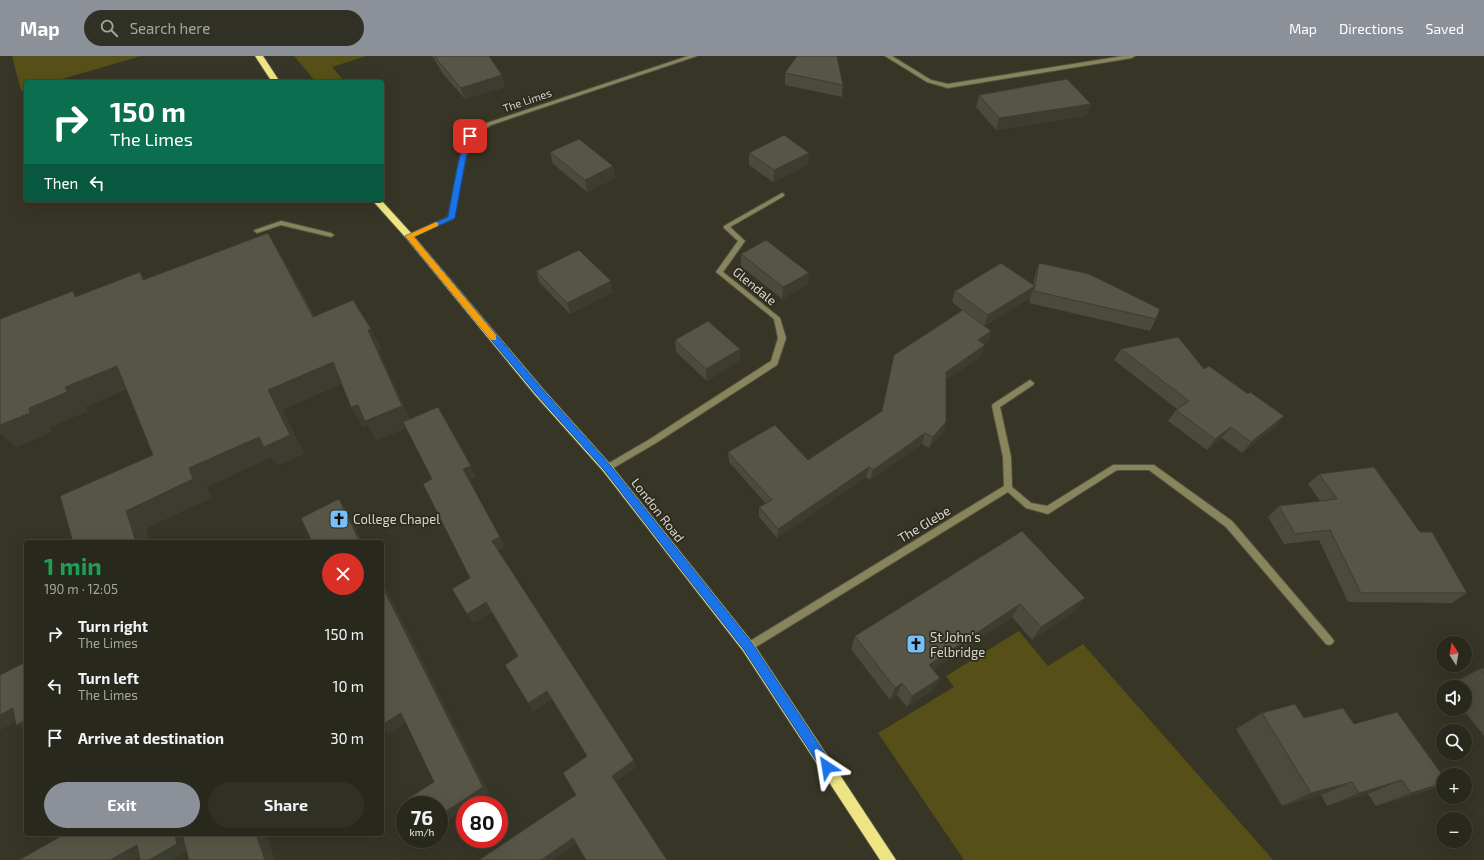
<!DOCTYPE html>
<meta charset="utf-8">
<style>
:root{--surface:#28281c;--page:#303025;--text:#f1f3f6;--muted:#a5a6a3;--line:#44443b;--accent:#8c9099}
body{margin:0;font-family:"Exo 2",sans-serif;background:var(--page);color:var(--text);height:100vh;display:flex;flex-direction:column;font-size:15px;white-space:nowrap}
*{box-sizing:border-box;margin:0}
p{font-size:13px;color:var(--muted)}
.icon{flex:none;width:22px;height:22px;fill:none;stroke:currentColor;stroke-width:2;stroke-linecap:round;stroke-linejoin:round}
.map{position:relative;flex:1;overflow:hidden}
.drawer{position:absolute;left:24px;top:484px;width:360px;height:296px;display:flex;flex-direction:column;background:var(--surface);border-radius:4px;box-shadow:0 4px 16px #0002,0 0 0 1px var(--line)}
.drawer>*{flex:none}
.banner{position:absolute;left:24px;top:24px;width:360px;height:122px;border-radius:4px;box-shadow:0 4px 16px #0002,0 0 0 1px var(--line);background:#0b6e4f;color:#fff;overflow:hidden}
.needle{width:26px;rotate:349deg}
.controls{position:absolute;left:1436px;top:580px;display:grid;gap:8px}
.controls a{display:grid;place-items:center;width:36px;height:36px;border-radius:50%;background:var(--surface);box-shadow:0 4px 16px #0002,0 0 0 1px var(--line);font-size:20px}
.speed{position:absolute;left:396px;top:740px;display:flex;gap:8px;font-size:20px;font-weight:700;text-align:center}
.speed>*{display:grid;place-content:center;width:52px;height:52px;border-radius:50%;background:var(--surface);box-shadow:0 4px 16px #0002,0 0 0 1px var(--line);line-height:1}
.speed small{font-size:10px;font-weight:400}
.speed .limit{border:6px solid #d22;background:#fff;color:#111}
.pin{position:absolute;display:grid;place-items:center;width:34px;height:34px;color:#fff;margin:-17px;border-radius:8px;box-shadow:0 2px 6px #0006}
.me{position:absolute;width:44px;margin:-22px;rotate:327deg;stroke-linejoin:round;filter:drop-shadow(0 0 3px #0008)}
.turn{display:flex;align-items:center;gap:14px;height:84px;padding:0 20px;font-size:18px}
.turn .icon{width:52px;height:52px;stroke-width:2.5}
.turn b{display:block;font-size:28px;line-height:34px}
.then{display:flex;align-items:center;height:38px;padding:0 20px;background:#0003;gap:8px;font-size:15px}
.round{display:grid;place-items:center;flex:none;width:42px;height:42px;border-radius:21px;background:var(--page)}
.headline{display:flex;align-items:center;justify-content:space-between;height:68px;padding:0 20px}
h1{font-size:24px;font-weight:700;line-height:30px;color:#1e9e55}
.primary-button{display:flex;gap:8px;margin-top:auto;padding:8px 20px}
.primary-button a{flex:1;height:46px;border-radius:24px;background:var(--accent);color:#fff;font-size:16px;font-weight:700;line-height:46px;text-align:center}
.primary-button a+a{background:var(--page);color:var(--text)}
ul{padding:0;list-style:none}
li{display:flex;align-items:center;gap:12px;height:52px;padding:0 20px}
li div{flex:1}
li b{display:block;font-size:15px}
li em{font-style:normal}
header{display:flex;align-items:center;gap:24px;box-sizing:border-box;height:56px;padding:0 20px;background:var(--accent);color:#fff}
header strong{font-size:19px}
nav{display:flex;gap:22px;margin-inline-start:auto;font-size:14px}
.search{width:280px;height:36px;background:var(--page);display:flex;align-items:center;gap:10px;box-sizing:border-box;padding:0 14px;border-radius:22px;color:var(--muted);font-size:15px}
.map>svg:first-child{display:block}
.green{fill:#565018}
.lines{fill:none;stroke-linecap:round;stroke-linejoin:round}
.service-casing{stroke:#535244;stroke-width:2}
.minor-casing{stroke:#535244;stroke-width:2}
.trunk-casing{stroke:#535244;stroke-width:2}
.service{fill:#88845b;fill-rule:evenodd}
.minor{fill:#88845b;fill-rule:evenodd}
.trunk{fill:#eee483;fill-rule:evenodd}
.wall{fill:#4b4a3c}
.shaded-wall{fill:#3d3c31}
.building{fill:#575646;stroke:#3d3c31}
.route{fill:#1a73e8;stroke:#114b97}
.slow{fill:#f59e0b}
.labels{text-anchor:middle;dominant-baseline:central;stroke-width:3.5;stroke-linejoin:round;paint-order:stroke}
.far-street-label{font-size:11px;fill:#d8d7ce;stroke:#2c2b1c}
.street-label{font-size:13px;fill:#d8d7ce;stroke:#2c2b1c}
.poi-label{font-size:13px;fill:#d8d7ce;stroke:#2c2b1c;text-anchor:start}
</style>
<header>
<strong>Map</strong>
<div class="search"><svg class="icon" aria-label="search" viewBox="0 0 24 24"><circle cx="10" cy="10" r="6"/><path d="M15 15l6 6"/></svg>Search here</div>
<nav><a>Map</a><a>Directions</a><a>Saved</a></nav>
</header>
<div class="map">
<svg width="1484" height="804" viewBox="0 0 1484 804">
<rect width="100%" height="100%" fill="#363526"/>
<path class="green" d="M12 0H141L52 26H26V34L21 35Z
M294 0H366L332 11 345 26H316Z
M1019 575 1048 610 1083 588 1273 804H964L878 677 954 631 946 620Z"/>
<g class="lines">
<g class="service-casing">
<path id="service" d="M281 165 331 177 334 179 331 181 281 169 257 177 254 175 255 174Z"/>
</g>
<g class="minor-casing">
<path id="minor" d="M688 0H697L491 69 474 81 466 101 453 163 411 181H407V179L448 161 460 101 468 80 487 67Z
M885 0H892L931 24 948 28 1123 0H1135L1132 2 948 32 927 26Z
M782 137 784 138V140L730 171 745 185 723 216 780 262 786 282 777 309 656 387 610 414H604L603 412 604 410 650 383 771 305 778 282 774 263 716 216 738 185 724 172V170Z
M1030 324 1034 327 1033 329 1000 351 1011 401 1012 431 1031 447 1047 450 1113 409H1154L1232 465 1332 582 1334 585 1332 588 1329 589 1326 588 1226 471 1149 414H1117L1048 458 1026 452 1008 436 751 594 748 595 745 594 743 591 745 588 1004 430 1003 401 992 350 993 348Z"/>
</g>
<g class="trunk-casing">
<path id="trunk" d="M255 0H263L280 26H272Z
M372 144H381L412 178 543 333 611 409 753 587 896 804H880L743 595 603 415 535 339 406 182Z"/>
</g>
<use href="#service" class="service"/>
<use href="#minor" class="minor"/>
<use href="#trunk" class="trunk"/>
</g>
<path class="wall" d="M432 0H489L502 19 505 31 465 43 443 18Z
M785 17 843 29 842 41 785 29Z
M979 39 1091 48 1086 60 996 74 976 51Z
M550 96 613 110 615 122 587 136 553 108Z
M749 97 808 109 773 126 749 109Z
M268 177 280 198 314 260 381 293 378 294 410 364 476 421 469 423 505 491 498 494 637 711 576 739 587 700 552 643 533 655 518 600 491 556 473 567 470 522 432 423 406 372 376 384 367 369 363 371 351 351 342 327 282 354 304 398 278 409 271 401 207 431 211 442 146 472 73 486 153 399 127 333 85 351 87 355 50 371 51 376 16 391 0 377V263L77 240 145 223Z
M741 198 808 229 782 243 741 210Z
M1039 207 1156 263 1150 275 1029 247 1030 242 985 270 991 275 988 286 984 288 985 289 981 300 946 324V366L943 376 929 392 922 388 870 424 866 421 777 482 759 461V451L766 448 729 406 728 396 808 404 882 355 963 255 952 246 955 235 1033 229 1035 219Z
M536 215 613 236 570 258 539 226Z
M675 284 740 293V304L707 325 676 296Z
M1121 293 1204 313 1248 338 1284 360 1275 371 1242 397 1222 382 1207 394 1168 365 1176 354 1177 353 1114 304Z
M1319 418 1420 476 1467 537 1452 547 1348 546 1319 484 1284 488 1268 461 1279 450 1320 445 1308 428Z
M1022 475 1085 542 1075 555 1032 584 1012 561 933 614V634L907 651 897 639 890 644 851 593 855 580Z
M1484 612V680L1463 653H1465V631H1445L1480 613Z
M1262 657 1354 668 1443 720V728L1411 740 1376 750 1368 738 1327 750 1321 739 1282 750 1236 673Z"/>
<path class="shaded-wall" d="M502 19 505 31 465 43 461 32Z
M1091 48 1086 60 996 74 999 62Z
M809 97 808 109 773 126 774 114Z
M613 110 615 122 587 136 585 124Z
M268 177 280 198 324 281 313 261Z
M140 216 155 236 143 224Z
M809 217 808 229 782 243 783 231Z
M611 225 613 236 570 258 567 247Z
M1035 230 1030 242 984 271 988 259Z
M371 273 381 293 378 294 412 369 376 384 367 369 363 371 351 351 358 349 368 274Z
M991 275 988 286 975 295 978 284Z
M985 289 981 300 943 326 946 316Z
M740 293V304L707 325 706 313Z
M333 306 345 325 282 354 304 398 278 409 271 401 207 431 211 442 146 472 151 486H136L126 455 189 412 268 334Z
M117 310 135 330 85 351 87 355 50 371 51 376 16 391 0 377V369L29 352 65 331Z
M1284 360 1275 371 1242 397 1251 386Z
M946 366 943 376 929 392 933 381Z
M1231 371 1222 382 1207 394 1215 383Z
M925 377 922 388 870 424 873 414Z
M471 410 476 421 468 424 463 413Z
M869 411 866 421 777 482 778 473Z
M339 443 346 454 363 486H360Z
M500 481 505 491 497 495 492 485Z
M382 524 489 737 471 749H465V753L439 771V760L483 731 382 530Z
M1085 542 1075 555 1032 584 1041 571Z
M486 546 491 556 473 567 467 558Z
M1020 548 1012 561 923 621 929 609Z
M940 622 933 634 907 651 912 640Z
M902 627 897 639 890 644 895 632Z
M547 635 552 643 533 655 528 647Z
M13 652 26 661 0 674V659Z
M401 657 409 665 389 678 382 672V669Z
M26 664V673L16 669Z
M634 704 637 711 615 726 612 720Z
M1402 724 1368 738 1327 750 1359 737Z
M1352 726 1321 739 1282 750 1311 737Z
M1443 727 1411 740 1376 750 1411 737Z
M175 778H187L191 793 172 804H149Z
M256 778H266L275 804H265Z
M573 782 577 787 553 804H541Z
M137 789 151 794 133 804H110Z"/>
<path class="building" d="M435 0H489L502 19 461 32 439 6Z
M797 0H837L843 29 785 17Z
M1067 23 1091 48 999 62 979 39Z
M784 79 809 97 774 114 749 97Z
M579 83 613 110 585 124 550 96Z
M268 177 313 261 353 244 371 273 368 274 402 350 365 365 358 349 351 351 333 306 268 334 290 379 264 391 259 381 189 412 193 423 126 455 136 486H73L60 440 153 399 117 310 65 331 67 336 29 352 30 357 0 369V263L73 235 75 241 140 216 143 224Z
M766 184 809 217 783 231 741 198Z
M579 194 611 225 567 247 536 215Z
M1001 207 1035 230 1039 207 1089 218 1160 253 1156 263 1034 235 1035 230 988 259 955 235Z
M963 254 991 275 978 284 985 289 946 316V366L933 381 925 377 873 414 869 411 778 473 759 451 772 444 728 396 775 369 808 404 882 355 894 299Z
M708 265 740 293 706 313 675 284Z
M1178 281 1204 313 1209 310 1248 338 1250 336 1284 360 1251 386 1231 371 1215 383 1176 354 1189 345 1121 293Z
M438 351 471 410 463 413 500 481 492 485 634 704 612 720 667 804H586L573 782 541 804H479L576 739 563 717 587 700 547 635 528 647 505 609 518 600 486 546 467 558 452 533 470 522 423 428 432 423 403 366Z
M1374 411 1420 476H1432L1467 537H1361L1330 474 1295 478 1279 450 1337 443 1319 418Z
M339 443 360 486H312L301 462Z
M1022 475 1085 542 1041 571 1020 548 929 609 940 622 912 640 902 627 895 632 855 580Z
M382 530 483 731 439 760V749H409L407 743 434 726 401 657 382 669Z
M26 606V664L16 669 13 652 0 659V619Z
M1484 612V618L1480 613Z
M1295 648 1304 662 1343 652 1354 668 1397 656 1443 720V727L1411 737 1402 724 1359 737 1352 726 1311 737 1262 657Z
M65 778H175L177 788 149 804H140L137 789 110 804H19Z
M182 778H256L265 804H189Z"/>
<path class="route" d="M470 78 474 80 466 101 455 162 414 181 542 333 610 409 752 587 831 707 833 711 831 715 827 717 823 715 744 594 669 498 604 414 536 338 405 180 448 161C451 147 460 83 470 78Z"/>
<path class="slow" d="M436 166 438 167V170L414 181 496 279V284H491L405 180Z"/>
<defs>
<g id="church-square" transform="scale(1)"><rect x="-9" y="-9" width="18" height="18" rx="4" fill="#78bff7" stroke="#2c2b1c"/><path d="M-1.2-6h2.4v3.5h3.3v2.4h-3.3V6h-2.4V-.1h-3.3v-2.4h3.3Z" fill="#111"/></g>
</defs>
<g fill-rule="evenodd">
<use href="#church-square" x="339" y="463"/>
<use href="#church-square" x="916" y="588"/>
</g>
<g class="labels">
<g class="far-street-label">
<text transform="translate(527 44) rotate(-19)">The Limes</text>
</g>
<g class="street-label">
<text transform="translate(755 230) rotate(39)">Glendale</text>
<text transform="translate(658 454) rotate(52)">London Road</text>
<text transform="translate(924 468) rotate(-31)">The Glebe</text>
</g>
<g class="poi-label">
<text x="353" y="463">College Chapel</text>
<text x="930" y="581">St John's<tspan x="930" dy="15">Felbridge</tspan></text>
</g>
</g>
</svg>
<div class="controls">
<a><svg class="needle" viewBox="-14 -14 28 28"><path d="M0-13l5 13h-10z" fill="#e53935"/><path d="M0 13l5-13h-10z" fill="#a5a6a3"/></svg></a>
<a><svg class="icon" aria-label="sound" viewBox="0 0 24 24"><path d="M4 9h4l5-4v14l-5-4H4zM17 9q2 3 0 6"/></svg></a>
<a><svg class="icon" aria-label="search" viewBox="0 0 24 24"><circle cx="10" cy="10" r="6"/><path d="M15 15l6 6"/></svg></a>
<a>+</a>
<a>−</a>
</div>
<div class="speed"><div>76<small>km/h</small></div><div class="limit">80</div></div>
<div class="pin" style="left:470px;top:80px;background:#d93025"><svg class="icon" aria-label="arrive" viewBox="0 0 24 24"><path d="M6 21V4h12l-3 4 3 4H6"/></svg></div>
<svg class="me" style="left:827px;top:711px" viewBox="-20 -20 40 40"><path d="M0-17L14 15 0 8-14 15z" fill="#1a73e8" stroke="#fff" stroke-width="4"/></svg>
<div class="banner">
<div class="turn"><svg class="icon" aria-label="right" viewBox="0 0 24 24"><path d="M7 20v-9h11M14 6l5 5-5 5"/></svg><div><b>150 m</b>The Limes</div></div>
<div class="then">Then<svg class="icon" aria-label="left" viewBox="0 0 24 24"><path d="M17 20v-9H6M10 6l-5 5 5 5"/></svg></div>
</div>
<section class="drawer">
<div class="headline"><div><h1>1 min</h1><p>190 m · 12:05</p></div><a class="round" style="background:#d93025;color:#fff"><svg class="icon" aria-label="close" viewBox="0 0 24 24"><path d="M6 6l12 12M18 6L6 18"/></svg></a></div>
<ul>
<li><svg class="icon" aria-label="right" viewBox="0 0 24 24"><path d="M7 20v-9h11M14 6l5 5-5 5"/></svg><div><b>Turn right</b><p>The Limes</p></div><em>150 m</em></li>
<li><svg class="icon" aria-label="left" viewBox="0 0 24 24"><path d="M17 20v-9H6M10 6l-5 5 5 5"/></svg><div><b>Turn left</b><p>The Limes</p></div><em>10 m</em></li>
<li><svg class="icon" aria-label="arrive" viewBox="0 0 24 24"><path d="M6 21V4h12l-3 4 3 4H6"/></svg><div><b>Arrive at destination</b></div><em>30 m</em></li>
</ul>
<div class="primary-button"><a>Exit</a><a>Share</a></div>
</section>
</div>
